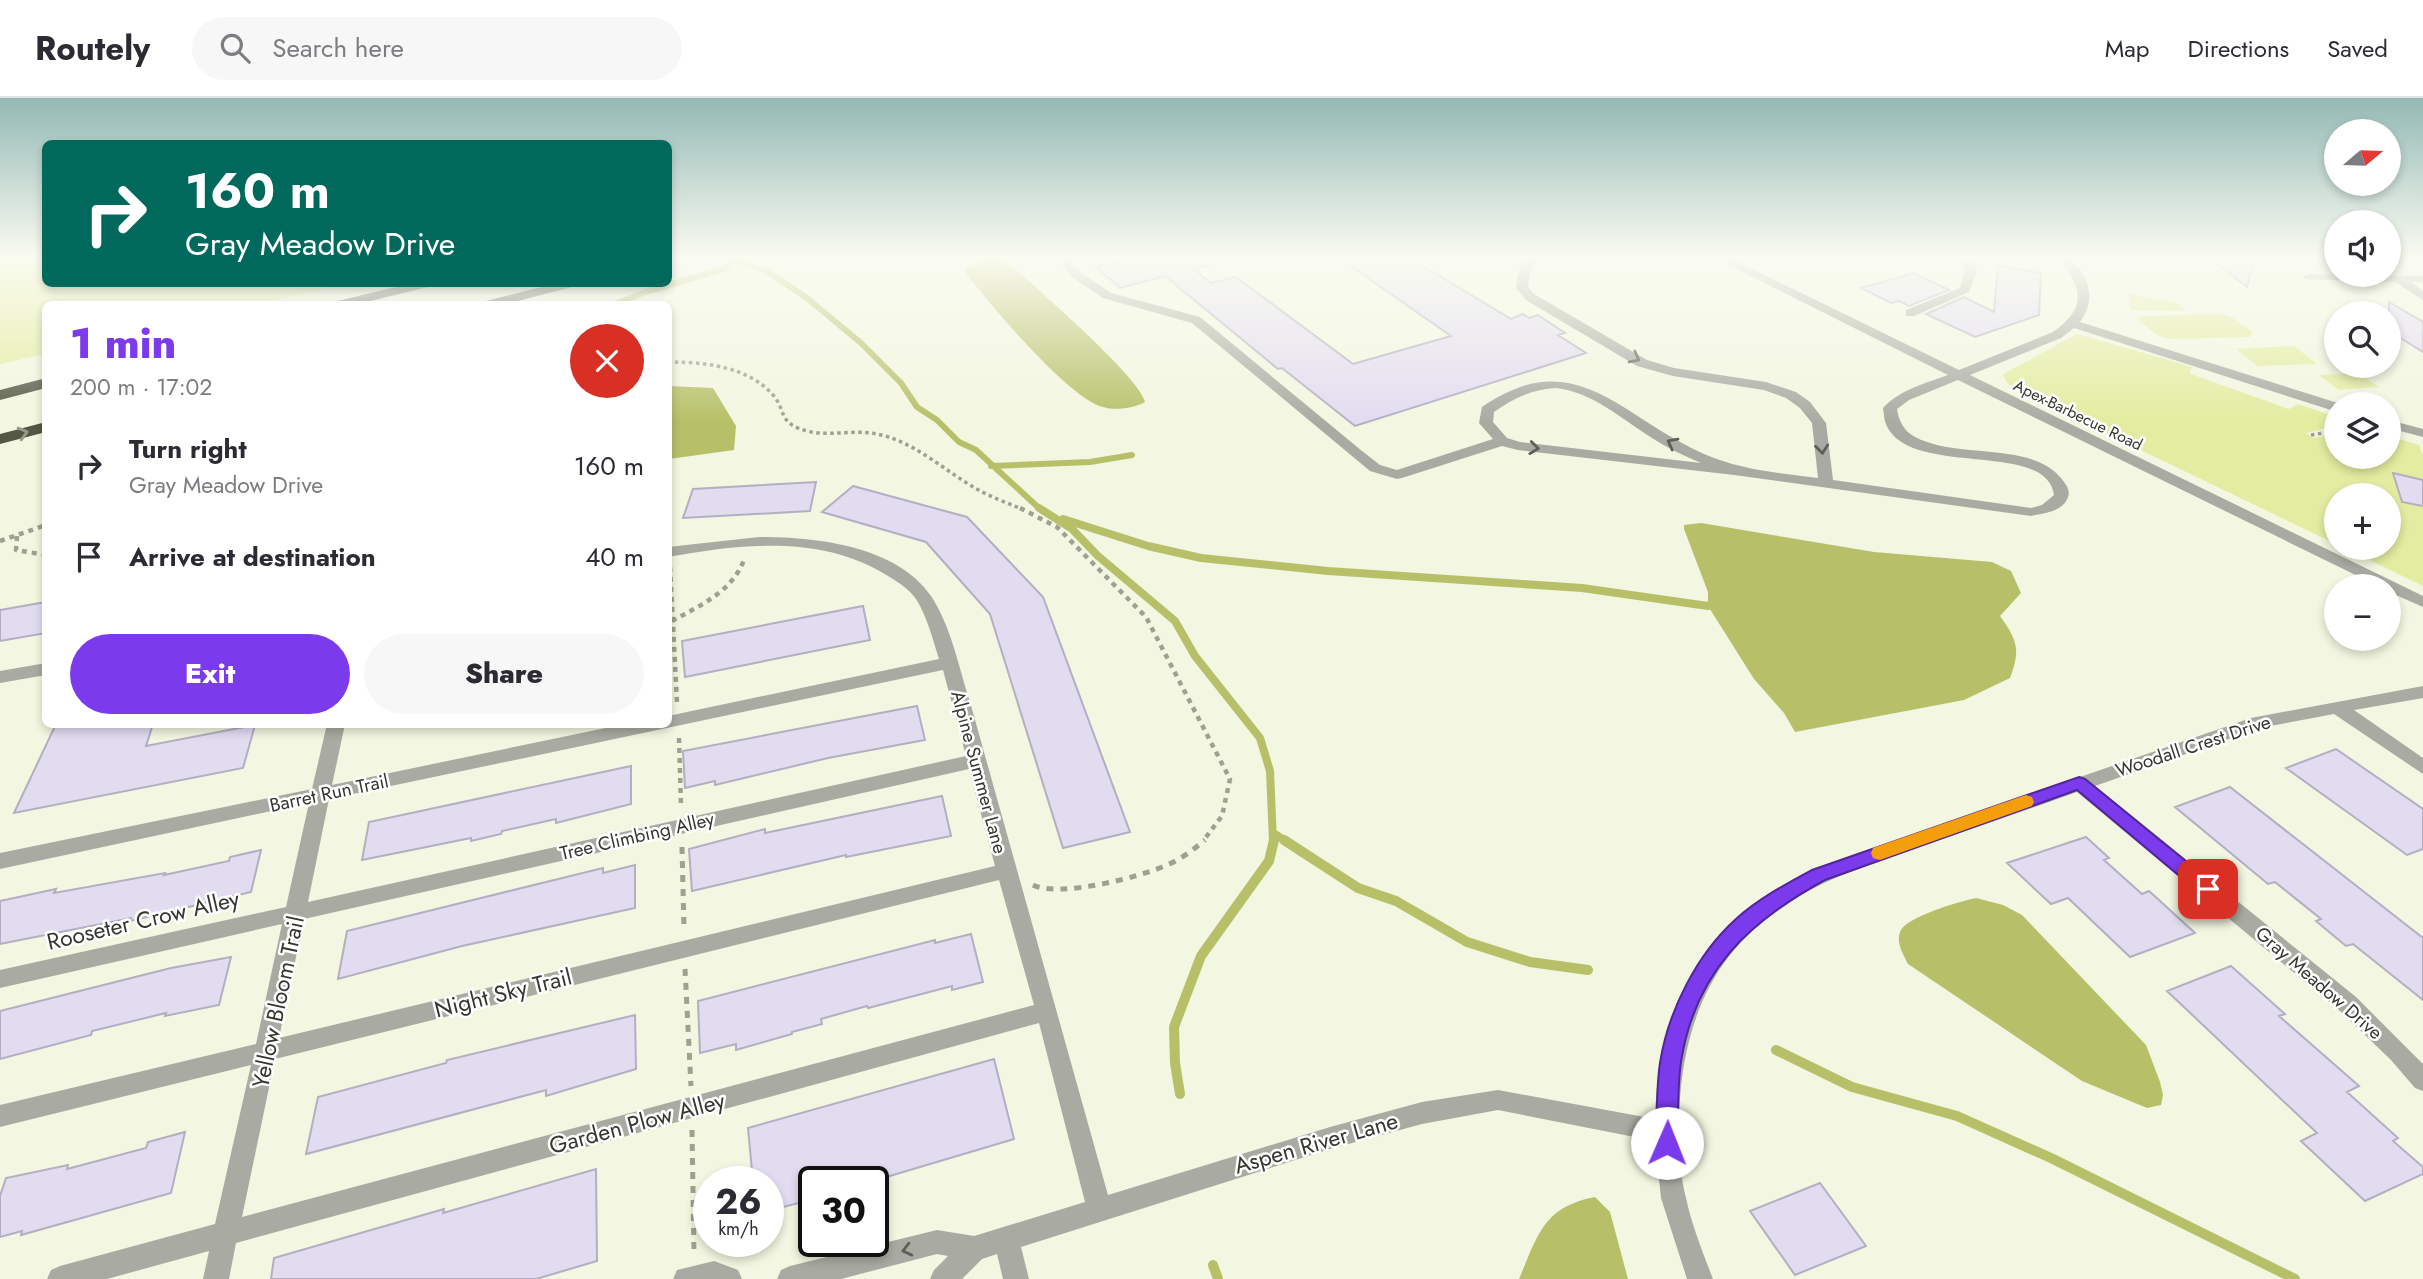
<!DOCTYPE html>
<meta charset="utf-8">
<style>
:root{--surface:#fff;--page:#f7f7f7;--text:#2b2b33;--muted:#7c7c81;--line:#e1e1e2;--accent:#7c3aed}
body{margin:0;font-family:Jost,sans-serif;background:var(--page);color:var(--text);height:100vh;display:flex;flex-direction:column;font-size:26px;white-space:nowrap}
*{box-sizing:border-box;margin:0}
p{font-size:23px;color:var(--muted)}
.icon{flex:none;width:38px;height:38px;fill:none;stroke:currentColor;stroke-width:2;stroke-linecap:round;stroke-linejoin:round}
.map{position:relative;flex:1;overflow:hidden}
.drawer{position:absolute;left:42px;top:203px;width:630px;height:427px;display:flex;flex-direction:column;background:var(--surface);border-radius:10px;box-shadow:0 4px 10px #0003}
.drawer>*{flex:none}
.top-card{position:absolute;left:42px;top:42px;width:630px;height:147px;border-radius:10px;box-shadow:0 4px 10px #0003;background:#00695c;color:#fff;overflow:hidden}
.needle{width:46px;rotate:71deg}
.controls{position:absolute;left:2324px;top:21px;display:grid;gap:14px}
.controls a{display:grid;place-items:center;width:77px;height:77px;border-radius:50%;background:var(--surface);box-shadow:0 4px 10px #0003;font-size:35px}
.speed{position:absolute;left:693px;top:1068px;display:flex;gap:14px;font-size:35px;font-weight:700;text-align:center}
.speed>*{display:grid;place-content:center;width:91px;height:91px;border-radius:50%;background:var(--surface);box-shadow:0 4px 10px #0003;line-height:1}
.speed small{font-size:18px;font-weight:400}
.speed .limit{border:4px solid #111;border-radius:10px;background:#fff;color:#111}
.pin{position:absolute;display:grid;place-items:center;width:60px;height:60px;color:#fff;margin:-30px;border-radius:14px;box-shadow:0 4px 10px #0006}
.me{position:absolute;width:77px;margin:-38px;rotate:1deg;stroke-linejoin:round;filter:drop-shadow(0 0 5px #0008)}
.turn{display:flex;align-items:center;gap:24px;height:147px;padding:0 28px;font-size:32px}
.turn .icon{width:91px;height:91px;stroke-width:2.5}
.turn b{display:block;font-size:49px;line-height:60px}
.round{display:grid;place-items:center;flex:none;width:74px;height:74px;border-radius:37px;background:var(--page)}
.summary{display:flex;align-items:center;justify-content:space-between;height:119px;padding:0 28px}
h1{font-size:42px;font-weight:800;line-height:52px;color:var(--accent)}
.primary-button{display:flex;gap:14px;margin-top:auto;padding:14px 28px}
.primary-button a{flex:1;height:80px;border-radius:42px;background:var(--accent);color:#fff;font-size:28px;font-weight:800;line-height:80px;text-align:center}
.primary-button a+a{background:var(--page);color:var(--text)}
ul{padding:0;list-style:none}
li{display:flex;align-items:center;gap:21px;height:91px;padding:0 28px}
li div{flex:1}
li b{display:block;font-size:26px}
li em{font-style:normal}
header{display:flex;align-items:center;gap:42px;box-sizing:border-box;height:98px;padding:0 35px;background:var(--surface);border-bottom:2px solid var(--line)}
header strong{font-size:33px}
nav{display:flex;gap:38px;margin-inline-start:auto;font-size:24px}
.search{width:490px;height:63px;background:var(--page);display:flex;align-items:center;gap:18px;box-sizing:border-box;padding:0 24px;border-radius:38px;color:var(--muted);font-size:26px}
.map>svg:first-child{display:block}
.green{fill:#e3eca0}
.water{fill:#b7c068}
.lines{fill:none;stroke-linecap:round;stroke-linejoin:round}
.stream-far2{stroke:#b7c068;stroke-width:6}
.stream-far1{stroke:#b7c068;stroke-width:8}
.stream{stroke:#b7c068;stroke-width:10}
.building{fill:#e2dcf1;stroke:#b3aec2;stroke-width:2}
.path-far2{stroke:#9ea090;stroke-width:3.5;stroke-dasharray:3.5 3.5;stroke-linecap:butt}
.path-far1{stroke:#9ea090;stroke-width:4.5;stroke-dasharray:5 5;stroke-linecap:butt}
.path{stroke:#9ea090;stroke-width:5;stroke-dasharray:7 7;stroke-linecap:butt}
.minor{fill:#a9aaa1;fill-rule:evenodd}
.highway{fill:#555745;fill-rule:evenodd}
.oneway{stroke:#5e5f56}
.oneway2{stroke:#999a8f}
.route{fill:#7c3aed;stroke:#51269a;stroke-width:2}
.slow{fill:#f59e0b}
.labels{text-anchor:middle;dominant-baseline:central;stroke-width:5;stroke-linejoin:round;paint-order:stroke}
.far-street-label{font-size:16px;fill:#35362d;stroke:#fff}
.street-label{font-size:19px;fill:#35362d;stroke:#fff}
.near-street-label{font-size:23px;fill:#35362d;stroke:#fff}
</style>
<header>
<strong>Routely</strong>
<div class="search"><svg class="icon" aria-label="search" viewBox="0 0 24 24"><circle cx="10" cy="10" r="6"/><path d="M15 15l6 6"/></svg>Search here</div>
<nav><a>Map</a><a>Directions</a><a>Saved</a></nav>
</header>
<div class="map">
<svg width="2423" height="1181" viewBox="0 0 2423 1181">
<rect width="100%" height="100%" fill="#f3f6e0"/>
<path class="green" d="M0 159H45L46 186H347L260 206H46L45 256 0 266Z
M2128 196 2178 205 2186 213 2131 212Z
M2219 216 2231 219 2253 234 2250 239 2171 241 2158 238 2139 222 2141 218Z
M2077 236 2193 269 2189 274 2191 276 2289 311 2298 306 2336 319V328L2306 335 2314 340 2336 336V359H2389V338L2419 347 2423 358V382L2393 376 2402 404 2423 408V488L2345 450H2389V397H2336V446L2016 292 2006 284 2003 276Z
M2294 248 2317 266 2257 268 2236 251Z
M2358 275 2379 289 2339 292 2319 277Z"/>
<path class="water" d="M987 161 1001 163 1012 168C1037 191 1140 279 1145 304 1134 310 1116 313 1103 309 1068 300 991 207 967 177L965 171Z
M669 288 713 290 736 328 734 352 669 361Z
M1701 425 1874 454 1992 464 2011 473 2021 495 2000 518C2017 542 2021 551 2010 580L1964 602 1795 634 1784 615 1754 581 1708 508V494L1684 431V427Z
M1976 800 2003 807 2022 817 2146 947 2160 984 2163 997 2161 1007 2147 1010 2082 983 1908 866C1903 856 1896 845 1900 834 1905 819 1961 803 1976 800Z
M1595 1099 1610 1114 1628 1181H1519C1538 1137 1543 1109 1595 1099Z"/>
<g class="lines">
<path class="stream-far2" d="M615 206 648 193 727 170 732 161 765 172 807 200 861 245 901 285 917 309 937 322 959 344 976 352 1041 412
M991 368 1090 364 1132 357"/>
<path class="stream-far1" d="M1039 410 1072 431 1098 458 1175 523 1195 558 1260 640 1270 673 1273 743
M1063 421 1148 448 1201 460 1328 473 1582 490 1708 508 1716 503
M1275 736 1286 743"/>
<path class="stream" d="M1284 742 1358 790 1396 803 1467 844 1530 864 1588 872
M1776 952 1852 989 1957 1018 2051 1060 2295 1181
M1180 996 1175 965 1174 929 1201 858 1269 763 1274 742
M1213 1167 1218 1181"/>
</g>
<path class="building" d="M1136 159H1210L1211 167 1193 171 1211 185 1236 179 1353 266 1451 238 1338 159H1408L1511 221 1523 216 1529 220 1538 217 1565 235 1558 237 1586 255 1355 328 1282 270 1278 271 1165 178 1120 190 1096 169Z
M2208 159H2255L2247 189Z
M1998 167 2041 175 2039 217 1975 239 1926 216 1964 199 1994 214Z
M1914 175 1949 192 1909 208 1899 203 1891 205 1861 190Z
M2389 204 2423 224V254L2389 233Z
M2393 375 2423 382V408L2402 404Z
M816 384 810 413 683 420 693 391Z
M853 388 967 419 1043 499 1130 734 1063 750 990 516 926 444 822 414Z
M46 504V535L0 543V512Z
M863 508 870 542 685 579 682 543Z
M917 608 925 642 828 660 715 687V683L685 690 683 653Z
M56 626H153L146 648 255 627 243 670 14 715Z
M2336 651 2423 711V751L2407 757 2286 670Z
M631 668V706L556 725V721L502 733 501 736 471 743V740L362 762 369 724Z
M2230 689 2423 840V902L2353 846 2346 848 2316 823 2321 821 2275 784 2268 786 2175 709Z
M942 698 951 738 846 759V757L692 793 689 751 765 731V735Z
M2086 739 2109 760 2104 762 2142 796 2149 793 2195 835 2130 859 2068 800 2051 806 2007 765Z
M261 752 251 794 130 823 131 820 0 846V803L56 791 54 795 165 775 164 777 229 763 230 759Z
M635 767V810L462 848 338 881 347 833 603 770V775Z
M971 836 983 884 952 892V888L868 910 867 908 821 921 822 926 792 934V936L736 952V946L700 955 698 903 935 842V845Z
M231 859 219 907 165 918 166 915 92 933 91 937 0 961V913L171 870Z
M2231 868 2285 916 2279 918 2359 988 2347 994 2398 1040 2393 1043 2423 1069V1076L2365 1103 2301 1043 2317 1035 2167 893Z
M635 917 636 971 546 998V992L306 1056 318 999 446 965 447 962Z
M994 961 1014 1041 873 1083H814V1101L768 1113V1083H753L748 1030Z
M185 1034 171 1095 21 1137 22 1133 0 1139V1098L6 1080 68 1067 67 1071 146 1050 148 1044Z
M596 1071 597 1163 536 1181H271L274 1160 444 1111 443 1115Z
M1820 1085 1866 1148 1795 1177 1750 1113Z"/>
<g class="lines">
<path class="path-far2" d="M668 264C703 264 748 268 773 297 787 313 777 325 807 333 829 339 854 331 877 336 913 343 944 372 975 390 990 399 1008 405 1024 412
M2311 337 2336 333"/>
<path class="path-far1" d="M1020 410 1057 429 1146 519 1230 681 1222 718 1203 743
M17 438 16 452 46 457
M0 443 46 427
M670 469 677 604
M672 523C701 507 734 493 745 459
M679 640 681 708"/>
<path class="path" d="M682 749 684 831
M1033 787C1059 800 1142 779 1169 766 1183 760 1194 751 1205 742
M685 871 691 988
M692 1032 694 1156"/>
<path class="minor" d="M1057 159H1068L1080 174 1111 195 1200 219 1362 353 1380 367 1397 372 1493 341 1479 325 1482 309C1576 244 1621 320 1704 356 1741 372 1778 375 1818 380L1812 325 1800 310 1786 300 1764 292 1673 278 1637 268 1526 202 1516 190 1518 175 1525 159H1536L1530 175 1528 189 1534 196 1647 262 1674 270 1766 284 1796 294 1810 304 1826 325 1833 382 2031 410 2042 407 2054 397C2047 341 1908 381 1886 326 1884 322 1884 315 1883 310 1899 292 1926 285 1948 277L1713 159H1728L1959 272 2053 234C2088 209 2083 189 2057 159H2069C2089 178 2097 200 2080 224L2341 306H2336V313L2331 312 2074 230 2061 240 1970 277 2423 498V509L2389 494V488H2378L1958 282 1909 302 1897 311C1900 330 1909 338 1927 344 1968 359 2038 345 2064 384 2068 389 2070 394 2068 399 2063 414 2044 415 2031 418L1734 377 1518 352 1502 348 1402 380 1397 381 1370 373 1192 225 1103 200 1072 179ZM1556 290C1592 294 1622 321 1652 340 1668 350 1684 358 1701 365L1520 344 1507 340 1493 324 1494 314C1513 300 1533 291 1556 290Z
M1859 159H1870L1872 163 1862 165Z
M1961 159H1972L1977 173 1969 194 1914 218H1906V212L1960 190 1965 173Z
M2309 176 2423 178V184H2411L2423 193V202L2395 184 2305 181 2303 179Z
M2389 322 2423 331V339L2389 330Z
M759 439C814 439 896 447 931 498 951 528 959 570 970 604L1108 1097 1330 1029 1422 1004 1498 992 1655 1021C1659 889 1714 819 1831 765L2251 620 2423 588V600L2354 612 2423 660V676L2334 616 2260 630 2095 688 2356 899 2423 966V993L2415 990 2391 962 2340 913 2077 694C2024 713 1970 732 1916 750 1880 763 1842 775 1808 793 1724 838 1687 908 1680 1000 1677 1033 1678 1068 1686 1100 1692 1128 1703 1155 1713 1181H1687L1661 1100 1655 1043 1498 1012 1422 1026 1330 1051 1021 1149 1029 1181H1003L997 1156 982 1161 962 1181H930L934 1172 948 1158 937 1156 841 1181H777L781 1172 790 1168 937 1132 974 1138 1085 1104 1039 925 236 1145 229 1181H203L209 1153 107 1181H47L51 1172 60 1168 215 1126 251 967 0 1029V1007L256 946 282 826 0 890V872L286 809 309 705 0 771V755L312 691 327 626H345L332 687 625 626H668V618L939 561C933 542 927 518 916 501 909 491 898 484 888 478 822 436 741 446 668 459V449ZM943 572 966 658 308 804 329 701ZM969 671 995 768 279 940 304 821ZM999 782 1034 907 242 1119 275 961Z
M46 565V577L0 585V573Z
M714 1163 738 1172 742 1181H673L677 1172Z"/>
<path class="highway" d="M408 186H430L428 189 358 206H336L338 203Z
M553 186H574L572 189 506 206H484L486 203Z
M46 280V290L0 302V292Z
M46 324V334L0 346V336Z"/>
</g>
<defs><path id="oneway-chevron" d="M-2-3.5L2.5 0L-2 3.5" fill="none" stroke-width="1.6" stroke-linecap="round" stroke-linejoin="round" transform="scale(1.75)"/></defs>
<g class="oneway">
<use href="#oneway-chevron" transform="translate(1635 260) rotate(28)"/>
<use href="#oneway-chevron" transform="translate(1672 345) rotate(-152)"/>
<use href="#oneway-chevron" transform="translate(1534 350) rotate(7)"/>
<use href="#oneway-chevron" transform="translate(1822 351) rotate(84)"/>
<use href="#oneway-chevron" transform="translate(907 1152) rotate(166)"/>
</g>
<use class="oneway2" href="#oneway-chevron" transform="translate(23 335) rotate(-15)"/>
<linearGradient id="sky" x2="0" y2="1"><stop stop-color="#94b9b5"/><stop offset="0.49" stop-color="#fafbf1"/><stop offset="1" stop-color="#fafbf1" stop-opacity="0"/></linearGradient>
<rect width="2423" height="325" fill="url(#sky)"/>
<path class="route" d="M2079 679 2085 681 2214 786 2217 791 2214 796 2208 798 2201 796 2077 692 1825 782C1748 824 1695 874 1681 964 1677 990 1679 1019 1677 1045L1674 1052 1667 1055 1659 1052 1656 1045C1657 1019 1656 991 1660 965 1668 913 1697 856 1736 821 1758 801 1786 786 1812 772Z"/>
<path class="slow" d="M2026 697 2032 699 2034 704 2032 708 1880 762 1873 760 1871 755 1873 750Z"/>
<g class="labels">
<g class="far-street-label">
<text transform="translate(2078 317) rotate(26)">Apex-Barbecue Road</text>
</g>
<g class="street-label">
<text transform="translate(2193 648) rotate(-18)">Woodall Crest Drive</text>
<text transform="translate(979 674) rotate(75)">Alpine Summer Lane</text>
<text transform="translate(329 695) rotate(-12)">Barret Run Trail</text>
<text transform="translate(637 738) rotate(-13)">Tree Climbing Alley</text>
<text transform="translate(2319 885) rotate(41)">Gray Meadow Drive</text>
</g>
<g class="near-street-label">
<text transform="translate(143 822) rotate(-13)">Rooseter Crow Alley</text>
<text transform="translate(503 895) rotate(-14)">Night Sky Trail</text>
<text transform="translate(278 904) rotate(-78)">Yellow Bloom Trail</text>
<text transform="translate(637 1025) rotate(-15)">Garden Plow Alley</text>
<text transform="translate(1316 1045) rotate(-16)">Aspen River Lane</text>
</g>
</g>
</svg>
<div class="controls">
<a><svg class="needle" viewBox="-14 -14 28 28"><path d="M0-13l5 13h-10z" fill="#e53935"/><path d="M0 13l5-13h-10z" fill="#7c7c81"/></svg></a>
<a><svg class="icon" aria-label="sound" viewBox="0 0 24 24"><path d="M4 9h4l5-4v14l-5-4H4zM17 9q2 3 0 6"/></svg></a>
<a><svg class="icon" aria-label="search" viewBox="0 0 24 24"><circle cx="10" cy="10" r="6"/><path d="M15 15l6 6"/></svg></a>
<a><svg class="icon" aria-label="layers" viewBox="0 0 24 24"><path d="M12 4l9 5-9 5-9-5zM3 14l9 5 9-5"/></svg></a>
<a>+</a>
<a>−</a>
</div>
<div class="speed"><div>26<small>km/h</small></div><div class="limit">30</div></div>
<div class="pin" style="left:2208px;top:791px;background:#d93025"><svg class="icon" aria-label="arrive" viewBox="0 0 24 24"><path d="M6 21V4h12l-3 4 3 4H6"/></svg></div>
<svg class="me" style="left:1667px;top:1045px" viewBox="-20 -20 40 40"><circle r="19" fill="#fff"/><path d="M0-13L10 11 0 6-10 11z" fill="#7c3aed"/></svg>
<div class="top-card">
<div class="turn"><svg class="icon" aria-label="right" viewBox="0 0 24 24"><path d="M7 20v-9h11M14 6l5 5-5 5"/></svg><div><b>160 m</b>Gray Meadow Drive</div></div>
</div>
<section class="drawer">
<div class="summary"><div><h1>1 min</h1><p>200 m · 17:02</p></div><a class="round" style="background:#d93025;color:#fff"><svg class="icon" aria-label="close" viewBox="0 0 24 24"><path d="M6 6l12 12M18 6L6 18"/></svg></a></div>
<ul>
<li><svg class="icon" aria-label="right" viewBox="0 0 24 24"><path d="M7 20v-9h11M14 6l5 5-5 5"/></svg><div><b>Turn right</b><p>Gray Meadow Drive</p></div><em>160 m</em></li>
<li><svg class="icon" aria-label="arrive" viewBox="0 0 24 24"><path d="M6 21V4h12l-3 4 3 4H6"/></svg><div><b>Arrive at destination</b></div><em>40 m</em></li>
</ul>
<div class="primary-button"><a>Exit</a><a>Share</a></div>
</section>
</div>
